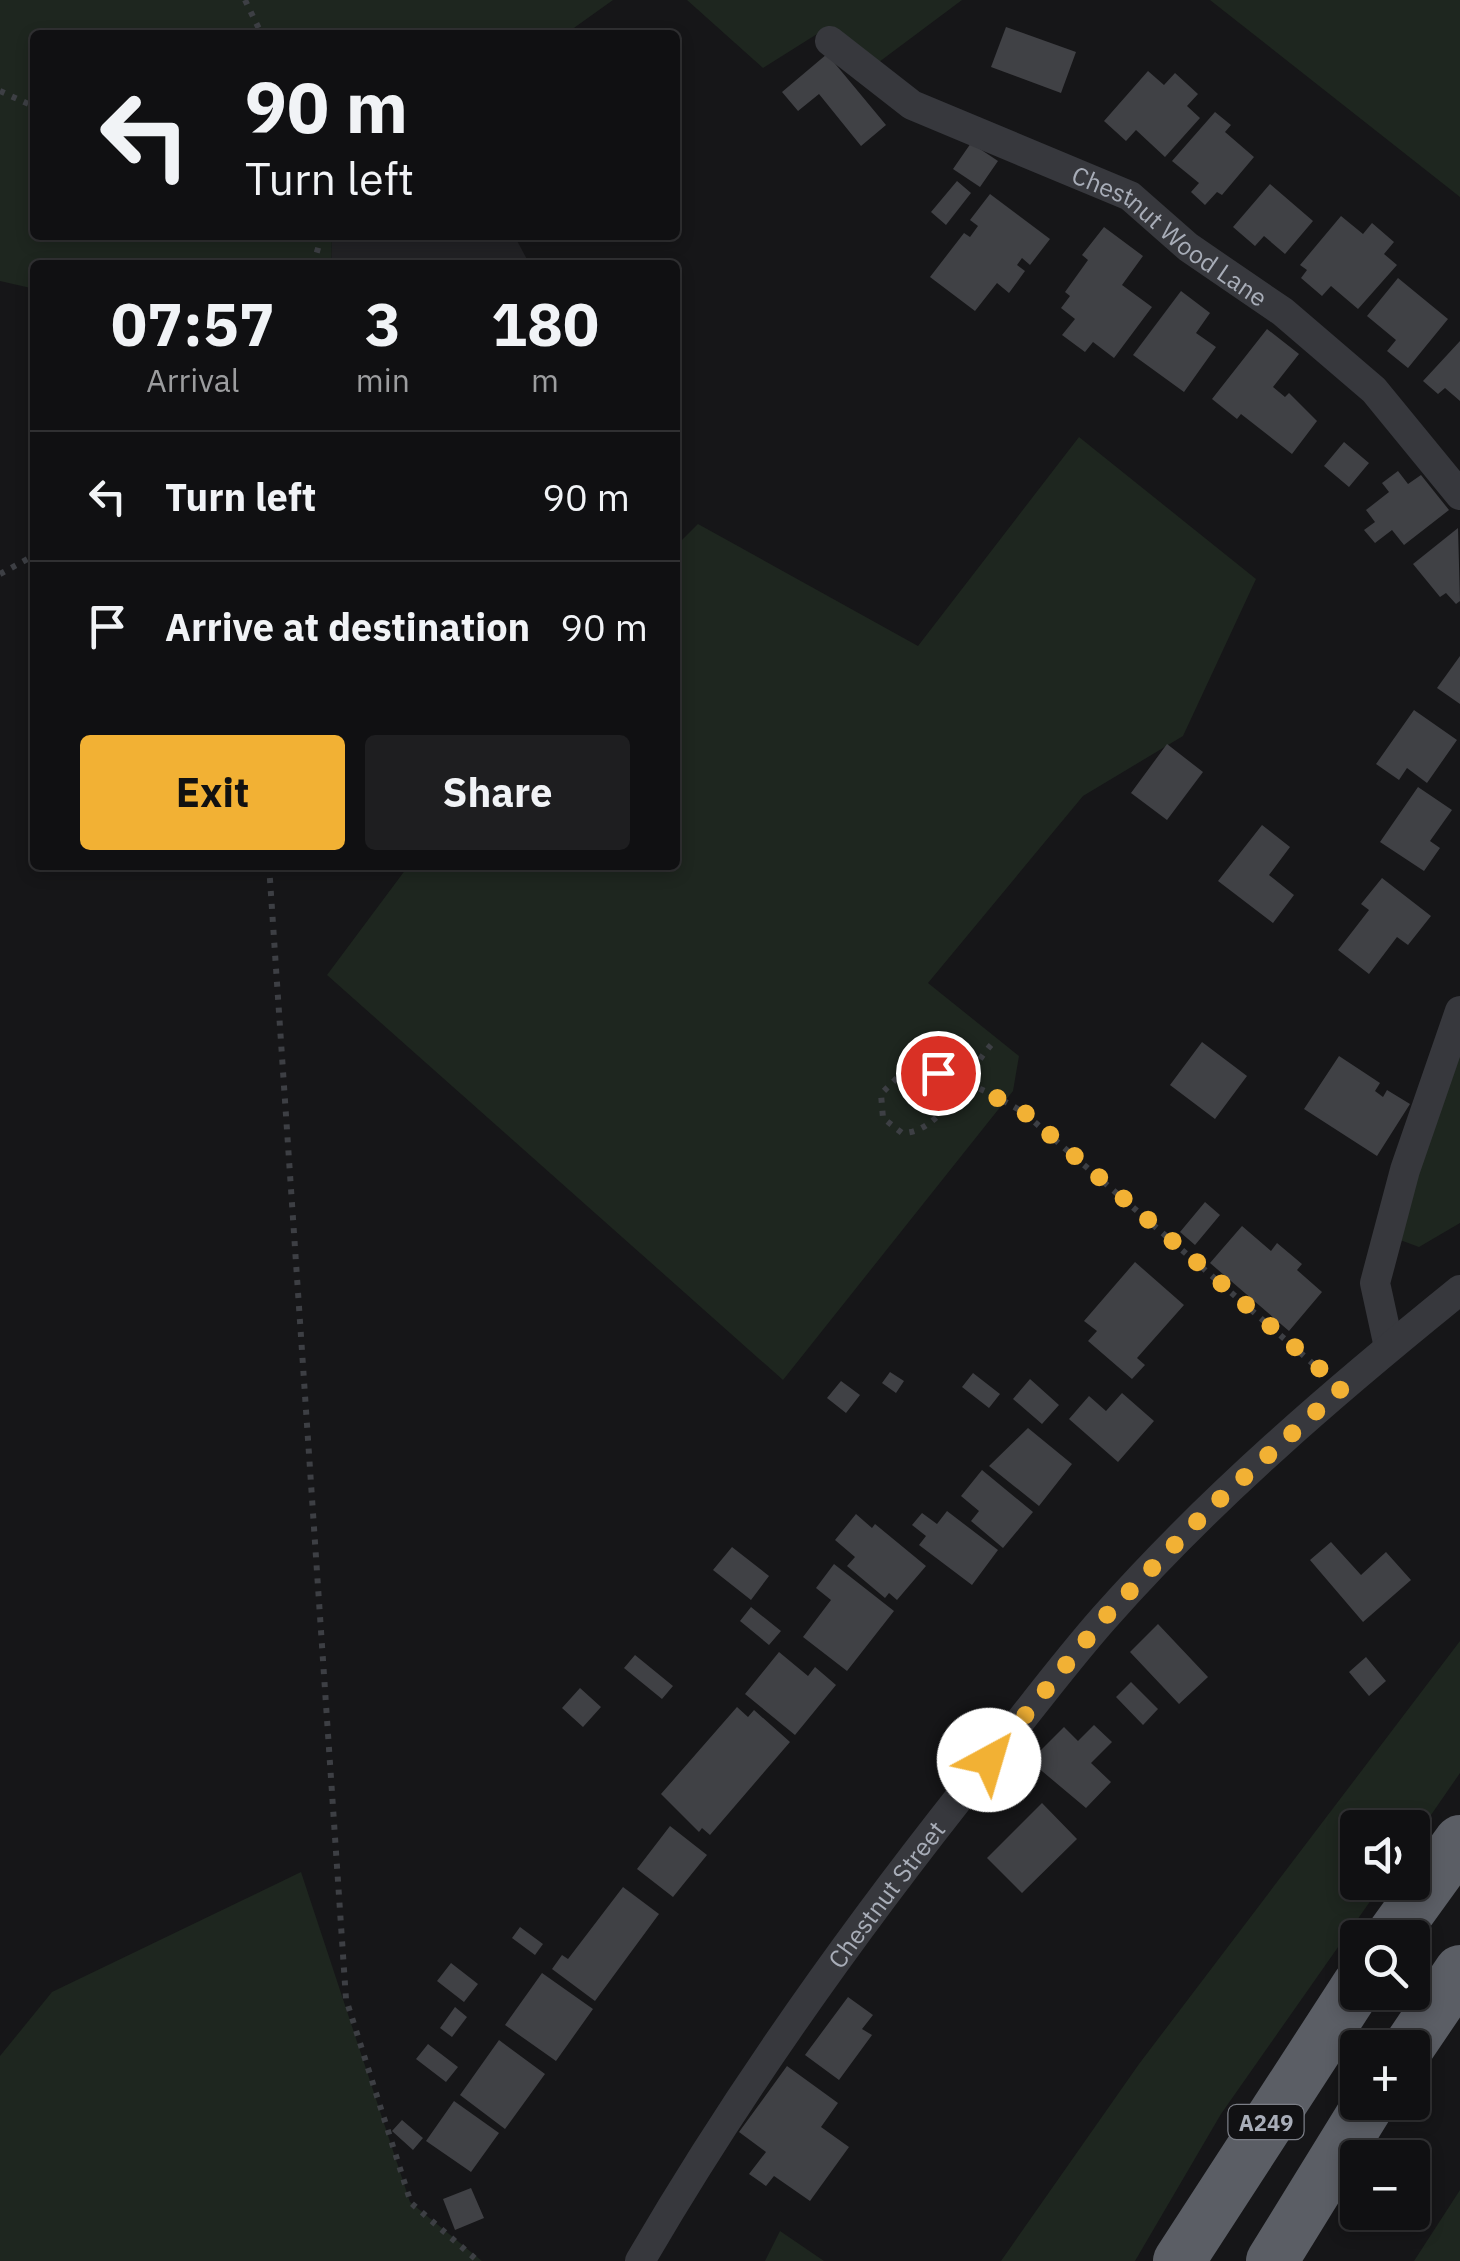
<!DOCTYPE html>
<meta charset="utf-8">
<style>
:root{--surface:#101012;--page:#1e1e20;--text:#f1f3f6;--muted:#9c9d9f;--line:#303032;--accent:#f2b134}
body{margin:0;font-family:"IBM Plex Sans",sans-serif;background:var(--page);color:var(--text);height:100vh;display:flex;flex-direction:column;font-size:38px;white-space:nowrap}
*{box-sizing:border-box;margin:0}
p{font-size:32px;color:var(--muted)}
.icon{flex:none;width:55px;height:55px;fill:none;stroke:currentColor;stroke-width:2;stroke-linecap:round;stroke-linejoin:round}
.map{position:relative;flex:1;overflow:hidden}
.details{position:absolute;left:30px;top:260px;width:650px;height:610px;display:flex;flex-direction:column;background:var(--surface);border-radius:10px;box-shadow:0 5px 15px #0003,0 0 0 2px var(--line)}
.details>*{flex:none}
.banner{position:absolute;left:30px;top:30px;width:650px;height:210px;border-radius:10px;box-shadow:0 5px 15px #0003,0 0 0 2px var(--line);background:#101012;color:var(--text);overflow:hidden}
.controls{position:absolute;left:1340px;top:1810px;display:grid;gap:20px}
.controls a{display:grid;place-items:center;width:90px;height:90px;border-radius:10px;background:var(--surface);box-shadow:0 5px 15px #0003,0 0 0 2px var(--line);font-size:50px}
.pin{position:absolute;display:grid;place-items:center;width:85px;height:85px;color:#fff;margin:-42px;border:5px solid #fff;border-radius:50%;box-shadow:0 2px 10px #0007}
.me{position:absolute;width:110px;margin:-55px;rotate:39deg;stroke-linejoin:round;filter:drop-shadow(0 0 8px #0008)}
.turn{display:flex;align-items:center;gap:35px;height:210px;padding:0 50px;font-size:45px}
.turn .icon{width:130px;height:130px;stroke-width:2.5}
.turn b{display:block;font-size:70px;line-height:85px}
.eta{display:flex;justify-content:space-evenly;align-items:center;height:170px;text-align:center}
.eta b{font-size:60px;font-weight:700;line-height:70px}
.cta{display:flex;gap:20px;margin-top:auto;padding:20px 50px}
.cta a{flex:1;height:115px;border-radius:10px;background:var(--accent);color:#111;font-size:40px;font-weight:700;line-height:115px;text-align:center}
.cta a+a{background:var(--page);color:var(--text)}
ul{padding:0;list-style:none}
li{display:flex;align-items:center;gap:30px;height:130px;padding:0 50px;border-top:2px solid var(--line)}
li div{flex:1}
li b{display:block;font-size:38px}
li em{font-style:normal}
.map>svg:first-child{display:block}
.built{fill:#222225}
.green{fill:#1e261f}
.building{fill:#404145}
.lines{fill:none;stroke-linecap:round;stroke-linejoin:round}
.path{stroke:#3d3f44;stroke-width:6;stroke-dasharray:5 8;stroke-linecap:butt}
.minor{stroke:#37383d;stroke-width:30}
.trunk{stroke:#5b5e65;stroke-width:52}
.route{stroke:#f2b134;stroke-width:18;stroke-dasharray:0 32.4}
.labels{text-anchor:middle;dominant-baseline:central;stroke-width:10;stroke-linejoin:round;paint-order:stroke}
.shield{fill:#111113;stroke:#7b7e86;stroke-width:2.5}
.shield-label{font-size:22px;font-weight:bold;fill:#a8adb8}
.street-label{font-size:25px;fill:#a8adb8;stroke:#111113}
</style>
<div class="map">
<svg width="1460" height="2261" viewBox="0 0 1460 2261">
<rect width="100%" height="100%" fill="#161618"/>
<path class="built" d="M332 235H514L530 265H331Z"/>
<path class="green" d="M0 0H613L564 35H35V235H332L331 265H35V289L0 281Z
M687 0H962L875 65 825 29 763 68Z
M1210 0H1460V197Z
M1079 437 1256 579 1183 736 1083 796 928 983 1019 1056 1013 1091 783 1380 327 975 409 865H675V547L698 524 918 646Z
M1460 1026V1223L1419 1247 1392 1237Z
M1460 1641V1773L1413 1841 1412 1828H1358V1882L1383 1883 1221 2114 1135 2261H1001L1139 2064Z
M301 1872 410 2202 482 2261H0V2056L52 1992Z
M1460 2190V2261H1414Z
M780 2231 824 2261H765Z"/>
<path class="building" d="M1006 27 1076 52 1061 93 991 67Z
M827 54 886 125 861 146 819 94 798 111 782 92Z
M1148 71 1164 85 1175 73 1198 94 1187 106 1200 118 1165 157 1136 130 1126 141 1104 121Z
M1215 112 1231 125 1225 132 1254 157 1222 195 1217 192 1205 205 1191 192 1199 183 1172 161Z
M971 143 998 161 980 187 953 169Z
M957 181 971 193 946 225 931 212Z
M1270 184 1313 221 1285 254 1264 236 1255 246 1233 227Z
M990 194 1050 239 1030 265 1022 258 1017 265 1025 271 1009 293 997 283 975 311 930 277 964 233 970 237 978 226 970 220Z
M1341 216 1363 234 1372 223 1394 242 1384 254 1397 265 1358 309 1331 286 1322 296 1301 278 1307 270 1300 265Z
M1104 227 1143 256 1122 285 1152 307 1114 358 1093 342 1085 352 1062 335 1075 319 1061 308 1070 296 1065 292 1088 260 1082 255Z
M1398 278 1448 319 1408 368 1387 351 1396 340 1367 316Z
M1181 291 1210 313 1196 333 1216 347 1184 392 1133 355Z
M1267 329 1299 354 1273 387 1285 397 1289 393 1317 421 1292 454 1241 414 1237 419 1212 399Z
M1460 341V401L1445 388 1438 394 1423 381Z
M1344 442 1369 463 1349 487 1324 466Z
M1398 471 1408 484 1421 475 1449 510 1404 545 1392 530 1375 543 1364 530 1375 522 1366 510 1389 492 1382 483Z
M1458 528 1460 601 1456 604 1446 593 1440 597 1413 564Z
M1460 656V704L1437 688Z
M1414 710 1457 740 1427 783 1407 768 1399 780 1376 764Z
M1167 744 1203 772 1167 820 1131 793Z
M1418 787 1452 810 1430 841 1440 848 1424 871 1380 842Z
M1262 825 1290 847 1269 875 1294 895 1273 923 1218 881Z
M1382 878 1431 916 1408 945 1397 937 1369 974 1338 950 1369 910 1361 904Z
M1202 1042 1247 1076 1215 1119 1170 1085Z
M1339 1056 1380 1083 1375 1091 1383 1097 1387 1090 1410 1104 1377 1156 1304 1109Z
M1205 1202 1220 1215 1195 1245 1180 1232Z
M1242 1226 1271 1251 1277 1243 1302 1264 1297 1270 1322 1292 1289 1331 1210 1263Z
M1135 1262 1184 1305 1137 1358 1145 1365 1132 1379 1088 1341 1097 1331 1084 1321Z
M890 1372 904 1381 896 1393 882 1383Z
M973 1373 1000 1394 989 1408 962 1387Z
M1030 1379 1059 1405 1042 1424 1013 1399Z
M841 1381 860 1395 846 1413 827 1398Z
M1122 1393 1154 1421 1118 1462 1069 1419 1089 1396 1106 1411Z
M1028 1428 1072 1464 1039 1506 989 1466Z
M982 1470 1033 1512 1003 1548 971 1521 979 1511 961 1496Z
M947 1511 998 1550 972 1585 919 1545 926 1536 912 1525 922 1513 937 1524Z
M856 1514 872 1528 875 1524 926 1566 897 1600 889 1593 885 1598 847 1566 855 1557 835 1540Z
M1331 1542 1361 1575 1386 1552 1411 1580 1363 1622 1310 1560Z
M732 1547 769 1576 751 1600 713 1570Z
M834 1564 894 1611 847 1671 803 1637 831 1600 816 1588Z
M751 1607 781 1631 769 1645 740 1621Z
M1158 1624 1208 1677 1179 1704 1130 1652Z
M779 1652 808 1676 815 1667 836 1685 795 1735 745 1694Z
M635 1655 673 1686 662 1699 624 1668Z
M1366 1657 1386 1681 1369 1696 1349 1672Z
M1131 1682 1158 1709 1143 1725 1116 1697Z
M580 1688 601 1707 583 1727 562 1708Z
M737 1707 748 1717 754 1710 790 1742 710 1835 702 1828 699 1832 661 1794Z
M1094 1725 1112 1742 1091 1763 1111 1782 1086 1808 1030 1761 1064 1727 1078 1741Z
M1042 1803 1077 1839 1022 1893 987 1858Z
M670 1826 707 1855 673 1897 637 1869Z
M623 1887 659 1914 595 2001 552 1969 562 1955 568 1959Z
M520 1927 543 1944 535 1955 512 1938Z
M451 1963 478 1984 464 2002 437 1981Z
M542 1973 593 2009 556 2061 505 2025Z
M848 1997 873 2015 862 2029 872 2035 839 2080 805 2055Z
M455 2007 467 2017 452 2037 440 2028Z
M499 2040 545 2074 505 2129 460 2095Z
M428 2044 458 2067 446 2082 416 2059Z
M787 2066 838 2103 821 2127 849 2147 810 2201 774 2176 766 2186 749 2174 766 2152 739 2132Z
M454 2101 499 2133 471 2172 426 2141Z
M402 2120 423 2138 413 2150 392 2131Z
M471 2188 484 2218 455 2230 443 2199Z"/>
<g class="lines">
<path class="path" d="M245 0 262 35
M0 91 35 107
M417 235H430
M313 265 322 235
M0 574 35 555
M269 865 346 1999 411 2203 478 2261
M991 1045C967 1072 942 1133 902 1133L883 1118 881 1094 899 1076C948 1069 982 1088 1023 1112L1318 1368"/>
<g class="minor">
<path id="s1" d="M830 41 912 105 1130 196 1188 247 1283 312 1374 390 1460 495"/>
<path d="M1389 1347 1375 1283 1405 1170 1460 1011"/>
<path id="s2" d="M640 2261C744 2082 865 1914 995 1753 1031 1708 1066 1661 1104 1618 1211 1497 1335 1391 1460 1290"/>
</g>
<path class="trunk" d="M1390 1938 1460 1841
M1408 2048 1460 1971
M1179 2261 1358 1985
M1272 2261 1370 2102"/>
</g>
<g class="lines">
<path class="route" d="M938 1073 963 1080 1024 1112 1342 1388 1209 1509 1104 1618 989 1760"/>
</g>
<g class="labels">
<rect class="shield" x="1228.5" y="2105" width="75" height="34" rx="8"/>
<g class="shield-label">
<text x="1266" y="2122">A249</text>
</g>
<g class="street-label">
<text stroke="none"><textPath href="#s1" startOffset="395">Chestnut Wood Lane</textPath></text>
<text stroke="none"><textPath href="#s2" startOffset="442">Chestnut Street</textPath></text>
</g>
</g>
</svg>
<div class="controls">
<a><svg class="icon" aria-label="sound" viewBox="0 0 24 24"><path d="M4 9h4l5-4v14l-5-4H4zM17 9q2 3 0 6"/></svg></a>
<a><svg class="icon" aria-label="search" viewBox="0 0 24 24"><circle cx="10" cy="10" r="6"/><path d="M15 15l6 6"/></svg></a>
<a>+</a>
<a>−</a>
</div>
<div class="pin" style="left:938px;top:1073px;background:#d93025"><svg class="icon" aria-label="arrive" viewBox="0 0 24 24"><path d="M6 21V4h12l-3 4 3 4H6"/></svg></div>
<svg class="me" style="left:989px;top:1760px" viewBox="-20 -20 40 40"><circle r="19" fill="#fff"/><path d="M0-13L10 11 0 6-10 11z" fill="#f2b134"/></svg>
<div class="banner">
<div class="turn"><svg class="icon" aria-label="left" viewBox="0 0 24 24"><path d="M17 20v-9H6M10 6l-5 5 5 5"/></svg><div><b>90 m</b>Turn left</div></div>
</div>
<section class="details">
<div class="eta">
<div><b>07:57</b><p>Arrival</p></div>
<div><b>3</b><p>min</p></div>
<div><b>180</b><p>m</p></div>
</div>
<ul>
<li><svg class="icon" aria-label="left" viewBox="0 0 24 24"><path d="M17 20v-9H6M10 6l-5 5 5 5"/></svg><div><b>Turn left</b></div><em>90 m</em></li>
<li><svg class="icon" aria-label="arrive" viewBox="0 0 24 24"><path d="M6 21V4h12l-3 4 3 4H6"/></svg><div><b>Arrive at destination</b></div><em>90 m</em></li>
</ul>
<div class="cta"><a>Exit</a><a>Share</a></div>
</section>
</div>
